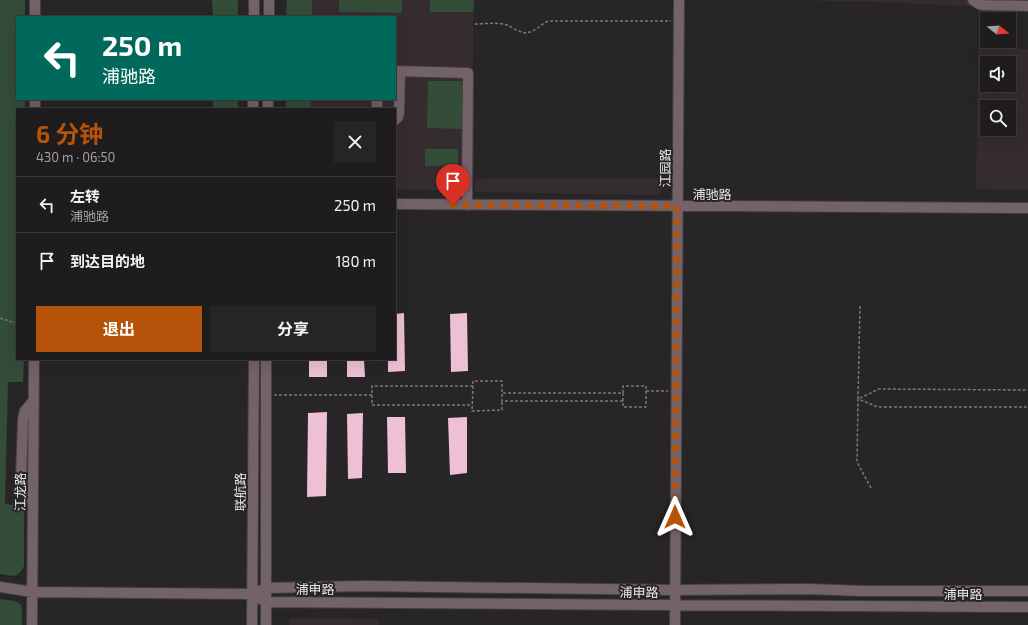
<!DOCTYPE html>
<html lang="zh">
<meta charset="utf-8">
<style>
:root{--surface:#1e1c1c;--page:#262525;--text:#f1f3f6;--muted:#a1a1a3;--line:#3c3a3b;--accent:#b45309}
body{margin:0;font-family:"Exo 2","Noto Sans SC",sans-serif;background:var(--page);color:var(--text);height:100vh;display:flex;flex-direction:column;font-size:15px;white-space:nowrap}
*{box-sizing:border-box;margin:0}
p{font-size:13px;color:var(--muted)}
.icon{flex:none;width:22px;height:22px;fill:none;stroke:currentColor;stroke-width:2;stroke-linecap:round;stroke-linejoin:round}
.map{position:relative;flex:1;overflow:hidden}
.sheet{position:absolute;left:16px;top:108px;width:380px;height:252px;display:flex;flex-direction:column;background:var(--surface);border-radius:0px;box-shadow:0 4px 16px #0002,0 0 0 1px var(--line)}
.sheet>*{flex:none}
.guide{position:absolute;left:16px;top:16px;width:380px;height:84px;border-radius:0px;box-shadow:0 4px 16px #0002,0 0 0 1px var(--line);background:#00695c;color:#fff;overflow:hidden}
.needle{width:26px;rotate:107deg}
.buttons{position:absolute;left:980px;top:12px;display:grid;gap:8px}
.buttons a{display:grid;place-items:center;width:36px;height:36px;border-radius:0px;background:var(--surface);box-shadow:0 4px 16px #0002,0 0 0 1px var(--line);font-size:20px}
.pin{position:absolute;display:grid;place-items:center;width:34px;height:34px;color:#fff;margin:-41px -17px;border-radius:50% 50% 50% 0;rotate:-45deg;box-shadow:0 0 4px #0007}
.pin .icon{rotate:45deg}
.me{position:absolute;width:44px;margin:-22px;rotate:0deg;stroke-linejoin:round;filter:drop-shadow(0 0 3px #0008)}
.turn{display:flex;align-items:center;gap:14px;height:84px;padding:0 20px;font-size:18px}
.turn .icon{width:52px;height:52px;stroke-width:2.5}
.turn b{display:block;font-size:28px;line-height:34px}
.round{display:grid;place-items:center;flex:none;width:42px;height:42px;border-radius:0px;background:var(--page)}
.headline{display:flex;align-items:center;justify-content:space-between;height:68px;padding:0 20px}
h1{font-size:24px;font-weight:700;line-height:30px;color:var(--accent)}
.primary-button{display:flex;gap:8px;margin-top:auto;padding:8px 20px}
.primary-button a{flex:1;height:46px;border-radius:0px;background:var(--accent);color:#fff;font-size:16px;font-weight:700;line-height:46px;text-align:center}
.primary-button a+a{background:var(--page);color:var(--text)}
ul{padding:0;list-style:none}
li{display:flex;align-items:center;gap:12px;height:56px;padding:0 20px;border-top:1px solid var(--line)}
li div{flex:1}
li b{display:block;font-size:15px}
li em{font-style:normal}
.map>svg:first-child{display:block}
.built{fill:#352c30;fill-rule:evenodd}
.green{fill:#334d38}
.building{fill:#edc0d5}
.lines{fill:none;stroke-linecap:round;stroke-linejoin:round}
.minor-casing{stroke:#434041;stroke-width:12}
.path{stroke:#7a7879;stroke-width:1.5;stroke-dasharray:3 2;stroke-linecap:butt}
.minor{stroke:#74626a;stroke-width:10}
.route{stroke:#b45309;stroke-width:7;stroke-dasharray:0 12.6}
.labels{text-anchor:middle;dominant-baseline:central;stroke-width:4;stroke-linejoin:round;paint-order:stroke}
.street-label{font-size:13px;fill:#e7e5e6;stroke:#282526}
</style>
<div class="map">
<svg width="1028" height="625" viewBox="0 0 1028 625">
<rect width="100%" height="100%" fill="#282526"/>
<path class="built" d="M312 0H474L471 190H395V109H311V99H395V17H312Z
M784 0H1028V9L880 2Z
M978 49H1028V190L976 189ZM987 63H1009V85H987ZM987 107H1009V129H987Z
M527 178H665V185L662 190 659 194 654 195 474 192 475 179Z
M289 618 378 619V625H289Z"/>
<path class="green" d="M0 0H25V17H17V99H25V109H17V359H24L23 382H8L5 504 24 506V566C17 579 13 576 0 574Z
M212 0H238V17H213Z
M287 0H312V17H286Z
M339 0H402V13L339 12Z
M430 0H474L473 12H430Z
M428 81H460L462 82 463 85 464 129 427 128Z
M213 99H238V109H213Z
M286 99H311V109H286Z
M395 141H397V179L395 178Z
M425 149H458V166H425Z
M0 599 15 601 21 605 22 611V625H0Z"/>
<path class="building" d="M404 313 405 371 388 372V359H395V314Z
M467 313 468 371 451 372 450 314Z
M309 359H327V377H309Z
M347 359H364L365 377H347Z
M327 412 326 496 307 497 308 413Z
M363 413 362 478 348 479 347 414Z
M387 417H405L406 473H388Z
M467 417V473L450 475 448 418Z"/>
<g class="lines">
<g class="minor-casing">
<path id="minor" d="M973 0 979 4 984 5 1028 6
M35 17V0
M254 17V0
M269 17V0
M395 71 468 73 467 205
M377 99V109
M35 109V99
M253 109V99
M268 109V99
M395 120 398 117 399 113 400 71
M395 204 1028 208
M33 500 23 491 21 478 23 419 25 411 34 400
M0 587 33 592 252 594 266 588 364 586 675 590 808 589 862 591H1028
M252 594 266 602C520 603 774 607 1028 607
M32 625 34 359
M252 625 254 359
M266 625V359
M675 625 679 0"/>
</g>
<path class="path" d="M475 24C484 24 499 22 507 25 514 28 522 35 530 32 537 30 542 23 549 21H671
M860 306 858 399 879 389 1028 390
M0 318 12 322 17 323
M473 386 472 411 502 410V401
M646 391H668
M502 394V401H623
M274 395H372V386H473V381H502V393H623V386H646V407H623V393
M372 395V405H472
M871 488 857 462 858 399 878 407H1028"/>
<use href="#minor" class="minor"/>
</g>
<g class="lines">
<path class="route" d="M453 205 677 206 675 517"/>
</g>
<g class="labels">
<g class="street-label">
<text transform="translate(665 168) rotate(-90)">江园路</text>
<text x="712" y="194">浦驰路</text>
<text transform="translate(20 492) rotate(-90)">江龙路</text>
<text transform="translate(240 492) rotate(-90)">联航路</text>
<text x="315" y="589">浦申路</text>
<text transform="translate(639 592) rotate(1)">浦申路</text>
<text x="963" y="594">浦申路</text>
</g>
</g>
</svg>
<div class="buttons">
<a><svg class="needle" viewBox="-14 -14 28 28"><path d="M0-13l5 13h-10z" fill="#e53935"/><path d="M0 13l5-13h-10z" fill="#a1a1a3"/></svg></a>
<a><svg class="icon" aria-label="sound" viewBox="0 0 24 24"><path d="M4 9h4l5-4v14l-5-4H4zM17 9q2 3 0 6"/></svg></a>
<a><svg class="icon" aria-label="search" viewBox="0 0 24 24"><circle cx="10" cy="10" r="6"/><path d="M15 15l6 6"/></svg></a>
</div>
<div class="pin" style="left:453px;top:205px;background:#d93025"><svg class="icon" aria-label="arrive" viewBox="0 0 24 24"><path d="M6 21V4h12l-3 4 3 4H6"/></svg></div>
<svg class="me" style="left:675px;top:517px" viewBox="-20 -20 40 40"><path d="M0-17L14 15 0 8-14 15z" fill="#b45309" stroke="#fff" stroke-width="4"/></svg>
<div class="guide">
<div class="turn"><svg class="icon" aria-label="left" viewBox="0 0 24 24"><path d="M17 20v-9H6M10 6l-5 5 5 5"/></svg><div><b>250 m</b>浦驰路</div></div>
</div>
<section class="sheet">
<div class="headline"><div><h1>6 分钟</h1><p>430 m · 06:50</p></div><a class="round"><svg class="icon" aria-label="close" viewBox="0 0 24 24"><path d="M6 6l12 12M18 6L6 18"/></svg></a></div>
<ul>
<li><svg class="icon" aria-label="left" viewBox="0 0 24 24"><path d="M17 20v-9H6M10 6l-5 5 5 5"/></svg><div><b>左转</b><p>浦驰路</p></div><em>250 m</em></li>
<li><svg class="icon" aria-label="arrive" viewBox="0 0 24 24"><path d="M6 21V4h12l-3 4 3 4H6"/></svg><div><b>到达目的地</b></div><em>180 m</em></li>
</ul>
<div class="primary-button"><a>退出</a><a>分享</a></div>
</section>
</div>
